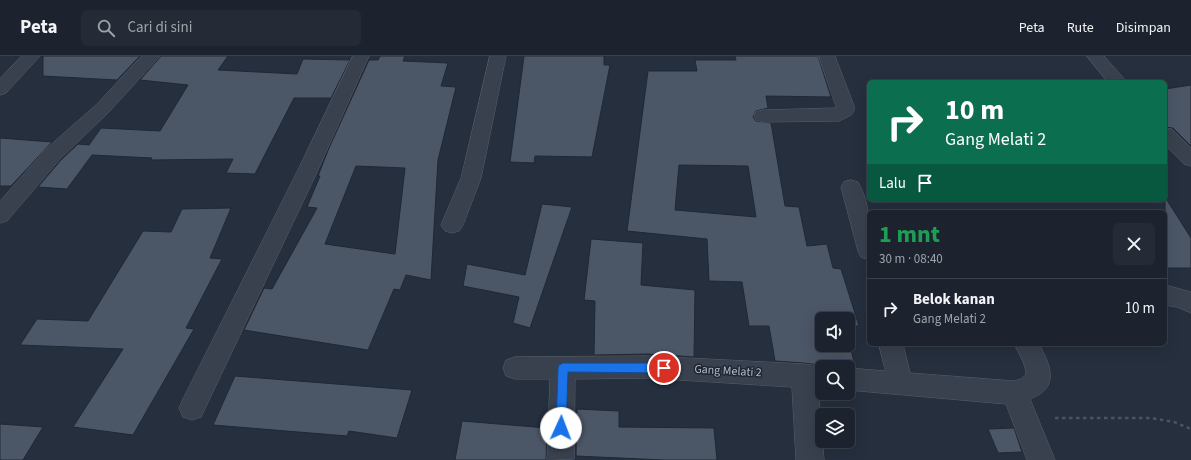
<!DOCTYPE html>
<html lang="id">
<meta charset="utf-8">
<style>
:root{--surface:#1c232e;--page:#252b36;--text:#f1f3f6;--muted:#a0a4aa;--line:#3a404a}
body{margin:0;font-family:"Source Sans 3",sans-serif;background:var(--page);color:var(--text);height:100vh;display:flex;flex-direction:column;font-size:15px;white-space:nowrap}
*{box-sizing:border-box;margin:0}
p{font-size:13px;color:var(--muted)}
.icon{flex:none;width:22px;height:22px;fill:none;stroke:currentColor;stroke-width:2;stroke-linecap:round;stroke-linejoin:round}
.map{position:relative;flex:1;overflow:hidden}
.side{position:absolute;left:867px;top:154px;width:300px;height:136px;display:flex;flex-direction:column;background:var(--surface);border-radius:6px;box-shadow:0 4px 16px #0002,0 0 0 1px var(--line)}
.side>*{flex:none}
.top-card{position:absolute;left:867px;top:24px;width:300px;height:122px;border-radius:6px;box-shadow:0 4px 16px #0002,0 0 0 1px var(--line);background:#0b6e4f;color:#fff;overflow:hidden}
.buttons{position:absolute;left:815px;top:256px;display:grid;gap:8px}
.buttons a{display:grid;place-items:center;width:40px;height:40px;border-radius:6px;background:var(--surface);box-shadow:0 4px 16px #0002,0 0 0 1px var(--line);font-size:20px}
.pin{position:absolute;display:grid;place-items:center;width:34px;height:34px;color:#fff;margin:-17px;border:2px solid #fff;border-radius:50%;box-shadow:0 1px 4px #0007}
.me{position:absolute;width:44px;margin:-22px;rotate:2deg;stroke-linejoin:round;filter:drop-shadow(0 0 3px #0008)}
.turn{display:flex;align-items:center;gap:14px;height:84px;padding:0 12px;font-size:18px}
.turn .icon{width:52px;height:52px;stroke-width:2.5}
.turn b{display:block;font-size:28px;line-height:34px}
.then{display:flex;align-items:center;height:38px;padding:0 12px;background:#0003;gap:8px;font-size:15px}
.round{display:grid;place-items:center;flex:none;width:42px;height:42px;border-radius:6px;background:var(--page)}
.overview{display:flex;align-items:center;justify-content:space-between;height:68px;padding:0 12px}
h1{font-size:24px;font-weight:700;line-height:30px;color:#1e9e55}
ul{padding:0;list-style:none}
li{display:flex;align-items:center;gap:12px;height:60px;padding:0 12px;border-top:1px solid var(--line)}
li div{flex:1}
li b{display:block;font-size:15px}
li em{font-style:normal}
header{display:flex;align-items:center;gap:24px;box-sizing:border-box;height:56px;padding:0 20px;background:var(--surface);border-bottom:1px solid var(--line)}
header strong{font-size:19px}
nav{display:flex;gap:22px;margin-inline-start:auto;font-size:14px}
.search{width:280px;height:36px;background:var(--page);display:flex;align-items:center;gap:10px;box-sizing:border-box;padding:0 14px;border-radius:6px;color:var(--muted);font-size:15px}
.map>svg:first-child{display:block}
.building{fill:#4b5667;stroke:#202835;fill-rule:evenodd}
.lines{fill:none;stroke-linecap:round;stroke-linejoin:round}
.minor-casing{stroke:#575f6c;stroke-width:1}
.path{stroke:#45585c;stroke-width:2.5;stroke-dasharray:3.5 3.5;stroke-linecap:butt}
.minor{fill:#39414e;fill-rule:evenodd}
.route{fill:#1a73e8;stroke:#114b97}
.labels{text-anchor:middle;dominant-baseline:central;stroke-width:3;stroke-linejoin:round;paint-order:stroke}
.street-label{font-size:12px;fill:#b5bcc9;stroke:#1e2633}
</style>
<header>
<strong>Peta</strong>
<div class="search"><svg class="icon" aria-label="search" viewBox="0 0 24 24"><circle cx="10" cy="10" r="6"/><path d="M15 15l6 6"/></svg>Cari di sini</div>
<nav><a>Peta</a><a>Rute</a><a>Disimpan</a></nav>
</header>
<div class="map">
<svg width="1191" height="404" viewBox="0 0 1191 404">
<rect width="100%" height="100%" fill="#252f3e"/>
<path class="building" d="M43 0H140L117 24 43 20Z
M161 0H228L218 14 297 18 303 3 350 4 331 42H294L255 118 226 117 233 103 151 104 152 102 92 99 67 133 38 131 61 104 78 88 89 89 101 72 160 75 188 29 140 24Z
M380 0H405L403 5 448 7 441 30 456 31 438 104 431 224 406 219 400 234 394 233 368 294 244 274 264 232 272 233 317 152 307 151 320 120H318L329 92 369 4H378ZM356 110 405 112 395 198 325 188Z
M524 0H604V9H610L592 101 535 100 534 107 510 106Z
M735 0H818L831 41 766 40 768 52 756 55 753 61 756 65 771 67 785 150 799 151 807 190 827 188 833 212 841 213 859 270H848V263H822V289H848V279L855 311H827L826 310 804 307 775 305 769 270H749L742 226 709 225 707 183 627 175 648 15H697L695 4H736ZM679 109 748 110 756 161 675 154Z
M1191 29V90L1173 72 1165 71V33Z
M0 82 52 86 11 130H0Z
M1165 141 1191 182V212H1165Z
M542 148 572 151 530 272 513 267 519 241 463 230 467 208 525 219Z
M231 152 210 202 222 203 186 272 194 273 133 379 73 371 123 293 20 289 37 263 88 265 143 175 171 176 182 153Z
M591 183 643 187 641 229 695 234 694 301 648 298 594 299 595 245 584 244Z
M235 320 412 334 397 382 349 375 347 380 213 369Z
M577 353 619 355V371L714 372 717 404H664L576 400Z
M462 365 547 372 546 404H455Z
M0 368 43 371 23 404H0Z
M1014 372 1022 396 998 397 988 373Z"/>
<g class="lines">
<g class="minor-casing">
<path id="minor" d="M22 0H40L6 37 0 39V23Z
M142 0H160L109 56 60 103 7 165 0 167V145L46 93 97 48Z
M353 0H369L317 116 201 361 192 364 183 361 179 352 183 343 297 116Z
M490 0H506L481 122 463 169 459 175 452 177 445 175 441 169 461 122Z
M819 0H835L854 50V55L851 59 839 65 763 66 756 64 754 60 756 56 763 54 836 52Z
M1087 0H1104L1127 26H1108Z
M1165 72 1172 73 1191 92V110L1184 108 1165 89Z
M851 124 858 126C872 150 869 177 869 204L861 201 858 195 841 131 844 126Z
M1165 229 1191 236V257L1177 251 1165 249Z
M879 288H903L910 317 1014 325 1021 323 1026 319C1026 308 1019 298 1014 288H1039C1051 310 1060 332 1030 343L1055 404H1027L1006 348 848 334V312L885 315Z
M648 300 804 308 826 311H822V332H818L824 404H796L792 331 648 322 575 323 574 403 547 404 550 323H515L506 320 503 312 506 304 515 301Z"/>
</g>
<path class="path" d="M1055 362H1151L1174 366 1191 373"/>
<use href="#minor" class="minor"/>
</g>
<path class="route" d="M563 307H664L668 309 669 312 668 315 664 317 568 316 566 372 565 376 561 378 557 376 556 372 558 312 559 309Z"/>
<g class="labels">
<g class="street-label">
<text transform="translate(728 315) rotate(3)">Gang Melati 2</text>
</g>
</g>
</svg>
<div class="buttons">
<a><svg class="icon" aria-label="sound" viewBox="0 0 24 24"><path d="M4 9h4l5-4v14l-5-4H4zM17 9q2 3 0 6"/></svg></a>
<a><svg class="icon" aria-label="search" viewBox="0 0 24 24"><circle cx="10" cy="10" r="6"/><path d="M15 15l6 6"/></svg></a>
<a><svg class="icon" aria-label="layers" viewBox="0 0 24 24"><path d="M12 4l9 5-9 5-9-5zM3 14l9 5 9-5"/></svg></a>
</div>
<div class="pin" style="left:664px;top:312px;background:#d93025"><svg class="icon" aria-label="arrive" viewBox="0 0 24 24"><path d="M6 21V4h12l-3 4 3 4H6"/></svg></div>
<svg class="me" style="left:561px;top:372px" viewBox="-20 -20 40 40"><circle r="19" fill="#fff"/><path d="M0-13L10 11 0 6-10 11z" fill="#1a73e8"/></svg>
<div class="top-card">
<div class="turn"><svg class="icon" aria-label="right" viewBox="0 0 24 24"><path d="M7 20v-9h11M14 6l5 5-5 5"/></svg><div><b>10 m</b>Gang Melati 2</div></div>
<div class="then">Lalu<svg class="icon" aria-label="arrive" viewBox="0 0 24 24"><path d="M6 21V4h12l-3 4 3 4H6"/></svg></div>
</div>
<section class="side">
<div class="overview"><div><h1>1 mnt</h1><p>30 m · 08:40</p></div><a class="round"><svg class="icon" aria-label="close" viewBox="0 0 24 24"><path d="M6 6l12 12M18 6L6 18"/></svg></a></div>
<ul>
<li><svg class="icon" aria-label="right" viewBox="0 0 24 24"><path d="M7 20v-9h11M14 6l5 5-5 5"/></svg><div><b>Belok kanan</b><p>Gang Melati 2</p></div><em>10 m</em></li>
</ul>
</section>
</div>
